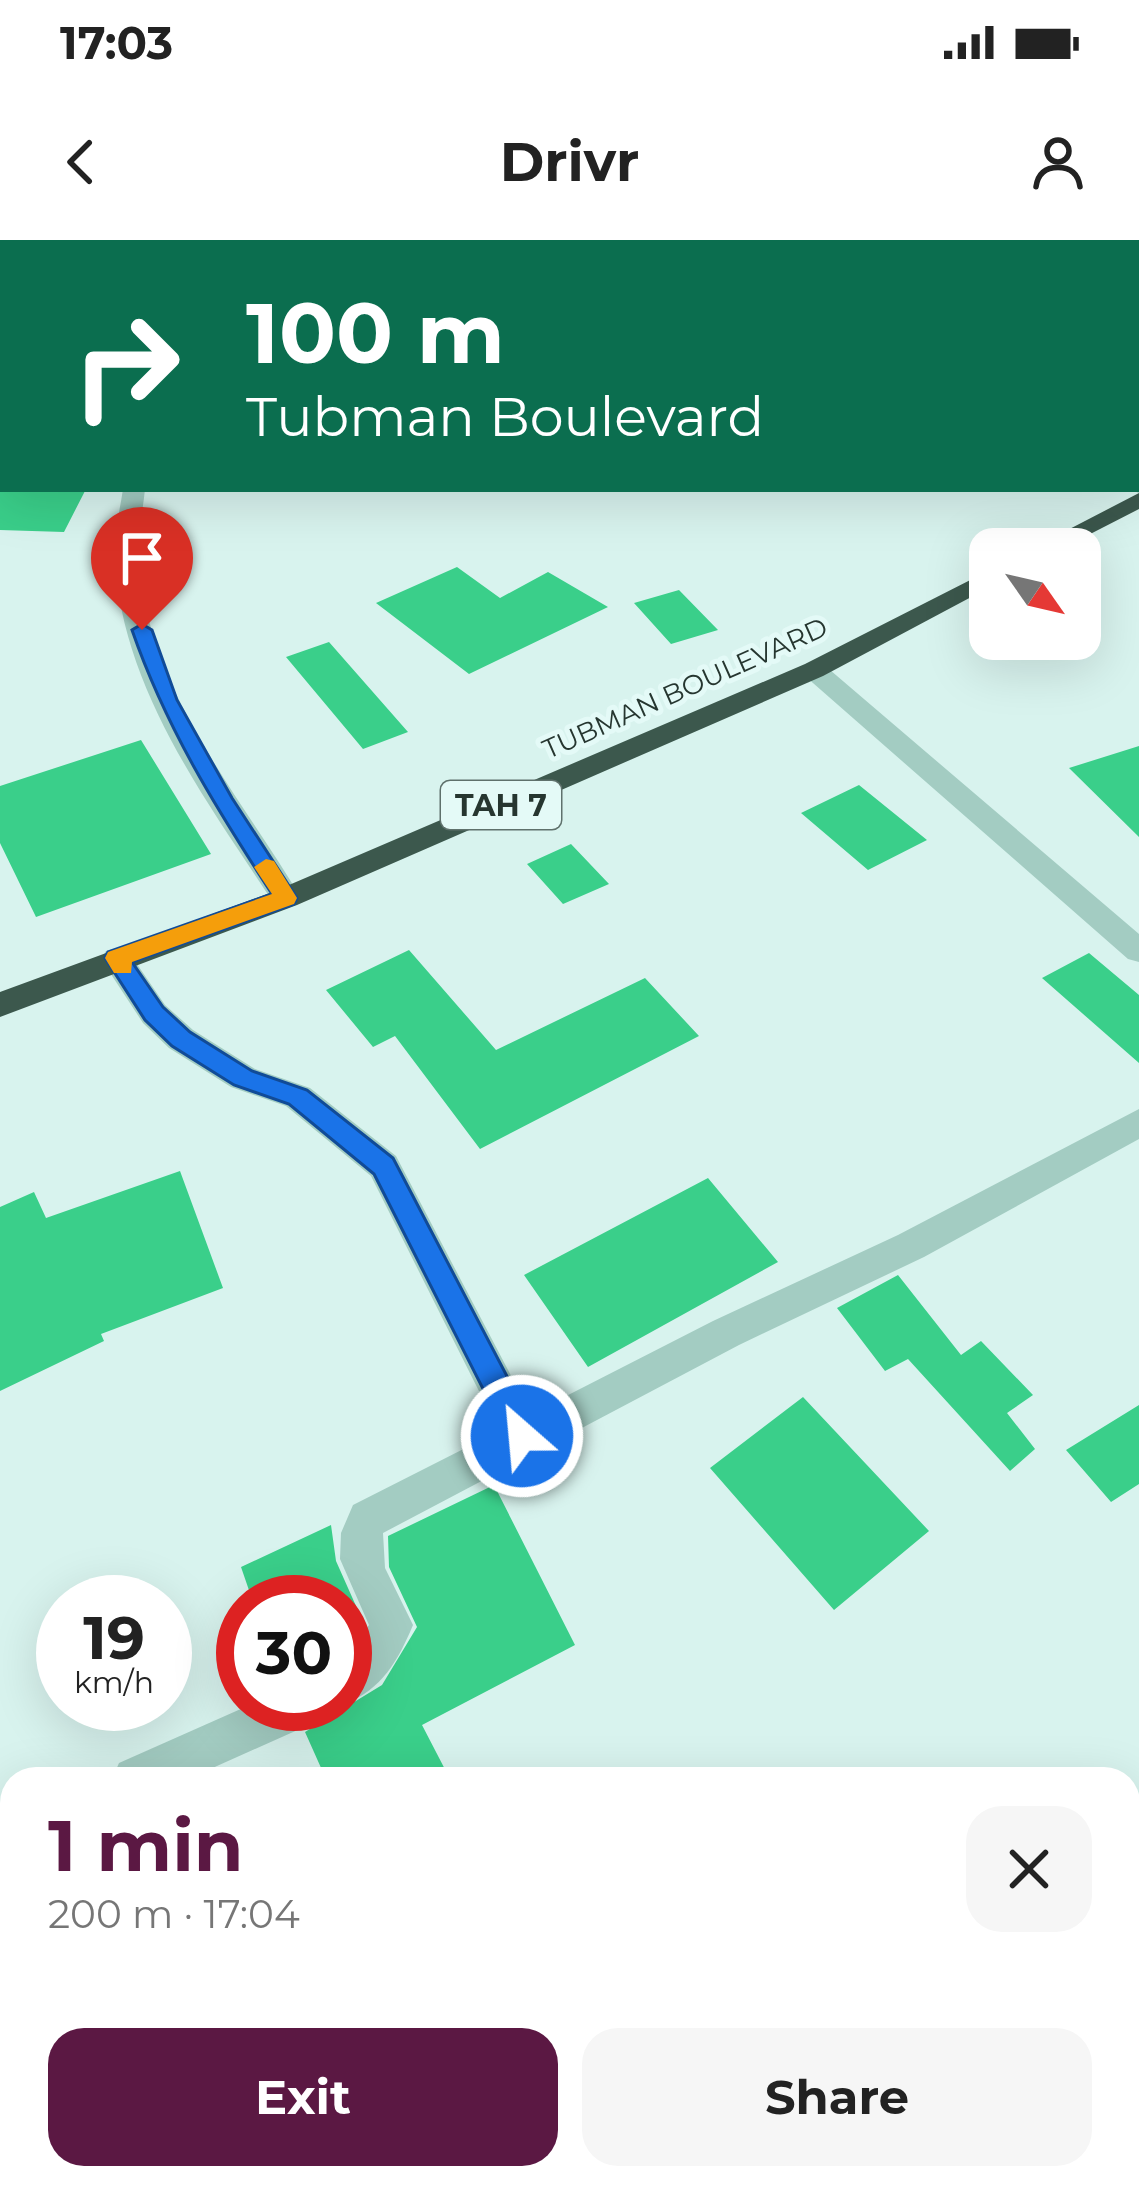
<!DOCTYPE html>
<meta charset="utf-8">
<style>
:root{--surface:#fff;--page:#f6f6f6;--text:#222;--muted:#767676;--accent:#5b1843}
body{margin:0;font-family:Montserrat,sans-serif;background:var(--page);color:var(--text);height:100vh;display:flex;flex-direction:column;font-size:45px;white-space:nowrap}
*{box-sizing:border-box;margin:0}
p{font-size:39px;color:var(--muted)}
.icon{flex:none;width:66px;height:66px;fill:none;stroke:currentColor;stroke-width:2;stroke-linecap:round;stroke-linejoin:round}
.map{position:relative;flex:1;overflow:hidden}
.drawer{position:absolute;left:0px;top:1527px;width:1140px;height:423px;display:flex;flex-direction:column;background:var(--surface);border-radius:36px 36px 0 0;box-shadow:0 12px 48px #0002}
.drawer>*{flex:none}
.banner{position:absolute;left:0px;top:0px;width:1140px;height:252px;box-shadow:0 12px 48px #0002;background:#0b6e4f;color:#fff;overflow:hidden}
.needle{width:78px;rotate:124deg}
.tools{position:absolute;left:969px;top:288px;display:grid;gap:24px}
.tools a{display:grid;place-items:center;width:132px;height:132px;border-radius:24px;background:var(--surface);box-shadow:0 12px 48px #0002;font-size:60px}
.speed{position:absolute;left:36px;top:1335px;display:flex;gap:24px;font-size:60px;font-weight:700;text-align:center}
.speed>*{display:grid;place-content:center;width:156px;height:156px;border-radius:50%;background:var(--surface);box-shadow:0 12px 48px #0002;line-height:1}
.speed small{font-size:30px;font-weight:400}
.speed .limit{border:18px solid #d22;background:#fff;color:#111}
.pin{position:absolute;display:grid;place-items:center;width:102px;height:102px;color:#fff;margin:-123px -51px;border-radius:50% 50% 50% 0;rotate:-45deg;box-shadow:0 0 12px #0007}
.pin .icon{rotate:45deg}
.me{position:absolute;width:132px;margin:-66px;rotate:333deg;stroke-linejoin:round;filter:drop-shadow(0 0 9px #0008)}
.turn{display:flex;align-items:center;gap:42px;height:252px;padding:0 48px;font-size:54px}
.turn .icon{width:156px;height:156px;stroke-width:2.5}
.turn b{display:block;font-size:84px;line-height:102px}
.round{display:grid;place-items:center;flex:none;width:126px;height:126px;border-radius:36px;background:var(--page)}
.headline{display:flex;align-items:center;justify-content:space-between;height:204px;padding:0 48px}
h1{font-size:72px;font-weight:700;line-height:90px;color:var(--accent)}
.action{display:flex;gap:24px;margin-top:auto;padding:24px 48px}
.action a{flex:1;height:138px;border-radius:36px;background:var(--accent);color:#fff;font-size:48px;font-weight:700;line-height:138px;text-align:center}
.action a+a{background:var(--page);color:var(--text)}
.status{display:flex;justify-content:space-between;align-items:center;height:84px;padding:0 60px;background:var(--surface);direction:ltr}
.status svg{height:33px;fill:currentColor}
header{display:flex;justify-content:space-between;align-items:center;height:156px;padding:0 48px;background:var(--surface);font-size:54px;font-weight:700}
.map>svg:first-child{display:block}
.building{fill:#3acf8a}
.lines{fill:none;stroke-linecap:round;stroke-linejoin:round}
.street{fill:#a3ccc2;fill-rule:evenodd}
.highway{fill:#3c584d;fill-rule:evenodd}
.route{fill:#1a73e8;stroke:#114b97;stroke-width:3}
.slow{fill:#f59e0b}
.labels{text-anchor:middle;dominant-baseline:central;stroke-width:10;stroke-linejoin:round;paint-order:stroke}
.far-street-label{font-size:27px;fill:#263630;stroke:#e4faf7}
.shield{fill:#e4faf7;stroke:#5f716c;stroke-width:3}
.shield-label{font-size:30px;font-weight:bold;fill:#263630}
</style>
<div class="status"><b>17:03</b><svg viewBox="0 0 49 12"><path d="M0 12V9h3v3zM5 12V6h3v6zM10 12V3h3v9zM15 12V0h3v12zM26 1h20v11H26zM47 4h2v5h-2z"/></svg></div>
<header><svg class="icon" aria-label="back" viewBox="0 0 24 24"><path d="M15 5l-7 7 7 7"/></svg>Drivr<svg class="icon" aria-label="person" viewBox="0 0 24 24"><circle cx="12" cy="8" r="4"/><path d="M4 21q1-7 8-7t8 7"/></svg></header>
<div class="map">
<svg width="1139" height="1948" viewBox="0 0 1139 1948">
<rect width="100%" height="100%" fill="#d8f3ee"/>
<path class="building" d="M0 249H86L64 292 0 290Z
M457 327 500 358 548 332 608 367 469 434 376 363Z
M679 350 718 390 671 404 634 363Z
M329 402 408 492 363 509 286 417Z
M141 500 211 614 36 677 0 603V546Z
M1139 506V597L1069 528Z
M859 545 927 600 868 630 801 573Z
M571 604 609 644 563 664 527 624Z
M409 710 496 810 645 738 699 796 480 909 395 796 373 807 326 750Z
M1089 713 1139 755V823L1042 738Z
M180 931 223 1048 101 1094 104 1101 0 1151V967L34 952 46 978Z
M708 938 778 1022 588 1127 524 1035Z
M898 1035 961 1115 981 1101 1033 1155 1007 1173 1035 1209 1010 1231 908 1119 885 1131 837 1068Z
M803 1157 929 1291 834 1370 710 1228Z
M1139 1165V1244L1111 1262 1066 1210Z
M494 1245 575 1405 422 1485 450 1539H326L305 1492 382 1445 417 1387 389 1327 388 1296Z
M331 1285 336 1321 364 1384 345 1408V1362H247L252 1359 241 1327Z"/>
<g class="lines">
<path class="street" d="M653 0H676L678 3H655Z
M1004 0H1028L1030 3H1006Z
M0 2 3 3V16L0 15Z
M1137 48H1139V60H1137Z
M1137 238 1139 239V253L1128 249H1137Z
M123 249H145C143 270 138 292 139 313 144 447 236 549 301 658L297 665H275C206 560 119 445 115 314 114 292 120 270 123 249Z
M814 422 823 424 1139 694V722L1128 719 805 436 801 430Z
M117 708 128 711 165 765 193 790 255 829 310 848 396 916 531 1174 713 1081 898 995 1139 869V899L924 1017 739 1105 383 1293 385 1328 413 1385C398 1421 382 1449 345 1464V1415L369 1385 340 1319 341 1293 353 1265 499 1191 371 936 286 866 231 847 169 808 143 783 101 719 106 711Z
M252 1464H326L320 1480 188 1539H112L119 1523Z"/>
<path class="highway" d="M1139 253V269L1061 309H1031Z
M990 330V347L823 436 297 665 0 777V752L275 651 805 424Z"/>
</g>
<path class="route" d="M142 384 152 390 177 460 232 558 297 658 294 664 132 722 163 767 190 792 252 831 307 850 393 918 533 1186 537 1196 533 1206 522 1210 512 1206 374 934 289 864 234 845 172 806 145 780 105 718 108 712 272 654C216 568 166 488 132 390Z"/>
<path class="slow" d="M266 619 274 621 297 658 294 664 132 722 131 733H114L105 718 108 712 272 654 254 627Z"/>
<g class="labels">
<g class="far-street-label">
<text transform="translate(685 448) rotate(-24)">TUBMAN BOULEVARD</text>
</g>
<rect class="shield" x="441" y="541" width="120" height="48" rx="9"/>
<g class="shield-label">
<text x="501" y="565">TAH 7</text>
</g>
</g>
</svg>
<div class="tools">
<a><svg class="needle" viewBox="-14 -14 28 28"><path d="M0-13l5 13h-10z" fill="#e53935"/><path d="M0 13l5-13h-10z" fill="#767676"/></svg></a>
</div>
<div class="speed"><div>19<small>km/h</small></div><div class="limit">30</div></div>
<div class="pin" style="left:142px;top:390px;background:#d93025"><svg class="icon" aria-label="arrive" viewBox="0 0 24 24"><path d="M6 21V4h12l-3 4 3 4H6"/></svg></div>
<svg class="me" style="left:522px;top:1196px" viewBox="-20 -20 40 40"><circle r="17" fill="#1a73e8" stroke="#fff" stroke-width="3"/><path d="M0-11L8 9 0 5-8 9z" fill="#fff"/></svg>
<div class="banner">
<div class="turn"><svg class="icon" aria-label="right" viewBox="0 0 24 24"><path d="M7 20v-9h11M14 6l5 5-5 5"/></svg><div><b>100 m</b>Tubman Boulevard</div></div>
</div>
<section class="drawer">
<div class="headline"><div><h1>1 min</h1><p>200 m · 17:04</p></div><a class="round"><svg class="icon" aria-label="close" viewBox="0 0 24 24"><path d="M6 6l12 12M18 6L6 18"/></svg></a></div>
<div class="action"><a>Exit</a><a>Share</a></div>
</section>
</div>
